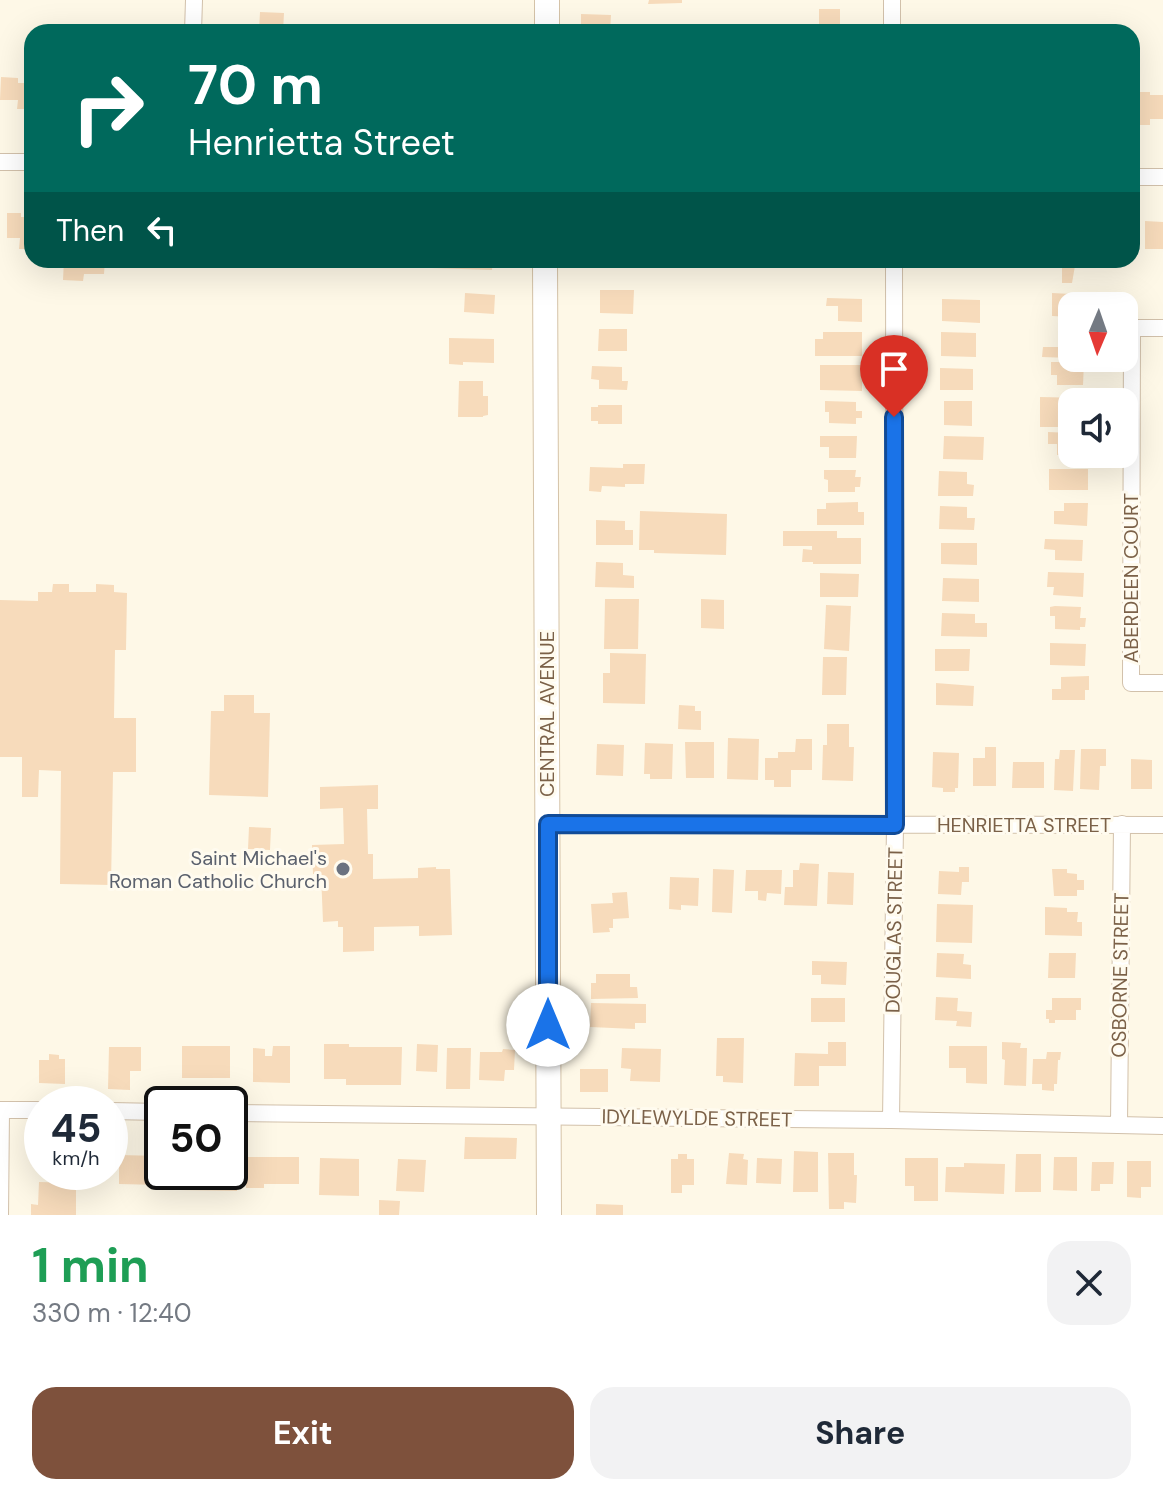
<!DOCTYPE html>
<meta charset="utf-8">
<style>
:root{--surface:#fff;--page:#f2f2f3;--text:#1f2937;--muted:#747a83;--accent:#7e513c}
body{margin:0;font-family:"DM Sans",sans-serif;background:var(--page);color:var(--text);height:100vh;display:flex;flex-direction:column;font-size:30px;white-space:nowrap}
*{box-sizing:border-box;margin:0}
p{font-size:26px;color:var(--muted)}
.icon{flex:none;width:44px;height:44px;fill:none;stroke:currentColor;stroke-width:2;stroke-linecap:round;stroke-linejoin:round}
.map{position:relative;height:1215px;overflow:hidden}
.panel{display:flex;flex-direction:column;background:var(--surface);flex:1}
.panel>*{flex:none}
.top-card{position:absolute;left:24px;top:24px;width:1116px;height:244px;border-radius:24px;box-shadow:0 8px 32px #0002;background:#00695c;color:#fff;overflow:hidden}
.needle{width:52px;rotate:182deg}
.buttons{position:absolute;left:1058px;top:292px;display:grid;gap:16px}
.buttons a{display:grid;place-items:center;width:80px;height:80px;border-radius:16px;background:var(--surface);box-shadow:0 8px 32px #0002;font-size:40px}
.speed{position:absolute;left:24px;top:1086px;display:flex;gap:16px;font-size:40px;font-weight:700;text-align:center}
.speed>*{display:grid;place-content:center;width:104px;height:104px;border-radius:50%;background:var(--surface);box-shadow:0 8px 32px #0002;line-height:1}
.speed small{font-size:20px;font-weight:400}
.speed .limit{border:4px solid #111;border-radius:12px;background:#fff;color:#111}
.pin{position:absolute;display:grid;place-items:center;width:68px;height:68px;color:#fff;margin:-82px -34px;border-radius:50% 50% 50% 0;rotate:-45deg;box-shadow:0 0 8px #0007}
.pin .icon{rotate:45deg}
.me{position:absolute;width:88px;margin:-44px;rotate:0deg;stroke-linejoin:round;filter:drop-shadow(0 0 6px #0008)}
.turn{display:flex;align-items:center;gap:28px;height:168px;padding:0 32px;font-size:36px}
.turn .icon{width:104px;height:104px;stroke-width:2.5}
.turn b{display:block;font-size:56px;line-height:68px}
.then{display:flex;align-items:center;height:76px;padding:0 32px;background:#0003;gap:16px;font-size:30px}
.round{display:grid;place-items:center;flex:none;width:84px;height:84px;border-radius:24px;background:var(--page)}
.summary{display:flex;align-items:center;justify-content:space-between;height:136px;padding:0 32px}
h1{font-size:48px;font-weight:700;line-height:60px;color:#1e9e55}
.button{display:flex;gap:16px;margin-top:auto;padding:16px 32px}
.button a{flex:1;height:92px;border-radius:24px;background:var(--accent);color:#fff;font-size:32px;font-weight:700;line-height:92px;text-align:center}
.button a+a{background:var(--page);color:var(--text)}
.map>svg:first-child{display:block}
.building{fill:#f7dbbb}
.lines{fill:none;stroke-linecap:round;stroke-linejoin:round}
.street-casing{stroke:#d2c1ab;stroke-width:18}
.secondary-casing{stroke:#d5c3a8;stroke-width:26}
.street{stroke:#fff;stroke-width:16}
.secondary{stroke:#fff;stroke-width:24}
.route-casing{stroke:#114b97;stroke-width:20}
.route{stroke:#1a73e8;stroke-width:14}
.worship-dot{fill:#6b7280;stroke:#fffbef;stroke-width:3}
.labels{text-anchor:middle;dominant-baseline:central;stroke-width:6;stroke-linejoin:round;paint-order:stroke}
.street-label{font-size:20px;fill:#7b6148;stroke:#fffbef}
.worship-label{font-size:20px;fill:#5b616d;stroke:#fffbef;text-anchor:end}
</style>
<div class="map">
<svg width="1163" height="1215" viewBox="0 0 1163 1215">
<rect width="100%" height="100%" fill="#fef8e7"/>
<path class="building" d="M649 0H682V3L648 4Z
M819 9H840V32H819Z
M260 12 284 13 283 32H259Z
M581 14 611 15 610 32H581Z
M1 77 18 78V83H32V109H17L18 100H0Z
M1132 92H1150V95H1163V119H1150V125H1140V119H1132Z
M1132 211H1137L1136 256H1132Z
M7 213H21V217H32V249H19L20 238H7Z
M1145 221 1163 222V249H1145Z
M64 260H105L104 274H84L83 281 63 280Z
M432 260H493L492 270 431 268Z
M830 260H848L847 264 830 263Z
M1062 260H1076L1072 283H1062Z
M600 290H634L633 314 600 313Z
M465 293 495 295 494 314 464 312Z
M1052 293 1091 295 1090 306H1072V317L1052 316Z
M827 298 862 299V322L838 321V306H826Z
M942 299 980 300V323L942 321Z
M1059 328H1072L1071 358 1042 357 1043 347H1058Z
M599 329H627V351H598Z
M823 332H862V356H815V339H823Z
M941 332 976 333V357L941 356Z
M449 338 494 339V363L463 362V365L449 364Z
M1051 362H1084L1083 385H1057V375H1051Z
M820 365H862V391L820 390Z
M592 366 622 367V381H628L627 390 599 389V380L591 379Z
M940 368 973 369V390H940Z
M459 381H483V396H488V415L483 416V417H458Z
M1040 397 1085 398V402H1072V422H1065V427H1040Z
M825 401 856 402V411H862V418H856V424L829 423V412H825Z
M944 401H972V426L944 425Z
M598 405H622V424H598V421H591V407H598Z
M1048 432 1072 433V455H1057V444H1048Z
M820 436H857L856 458H829V447H820Z
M944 436 984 437 983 460 943 459Z
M623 464H645L644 484H625V487L602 486 601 492 589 491 590 467 623 468Z
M1049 469H1088V490H1049Z
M824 470H856L855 477H861L860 487H855V492H828V480L824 479Z
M939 471 967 472V484L974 485 973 496H938Z
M858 502V512H864V525H817V509H826V503Z
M1064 503H1088L1087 526 1054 524V511H1064Z
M940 506 967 507V518H975L974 530 939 529Z
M640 511 727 514 726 555 654 553V550H639Z
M596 520 625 521V530H633V545H596Z
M783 531H837V538H861V564H813V562H802L803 549 812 550V546H783Z
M1045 539 1083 540 1082 561 1055 560V550L1044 549Z
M941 543H977V565L941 564Z
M596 562 623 563V575L634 576V588L595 587Z
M1048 572 1084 573 1083 597 1053 595 1054 587H1047Z
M820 573 859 574 858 597H820Z
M943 578 979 579V602L942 601Z
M53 584H69V592H96V584L114 585V592L127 593 126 650H115L114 718H136V772H113L111 885 60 884 61 771 39 770 38 797H22V757H0V600L38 601V592H52Z
M605 599H639L638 649H604Z
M701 599 724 600V629L701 628Z
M826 605 851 606 849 651 824 649Z
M1055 606 1081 607 1080 618H1086L1085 627H1080V630L1055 629V616H1050V607Z
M942 613 975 614V623H987V637L941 636Z
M1050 643 1086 644 1085 666 1050 665Z
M935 649H970L969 671H935Z
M610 653 646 654 645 704 603 703V673H610Z
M823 657H847L846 695H822Z
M1089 676V690H1085V700H1052V689H1061V677Z
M936 683 974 686 973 706 936 705Z
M224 695H254V713H270L268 797 209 795 211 711H224Z
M679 705 695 706V711H701V730L678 729Z
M827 724H849V747H854L853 781 822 780 823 745H827Z
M728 738 759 739 758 780 727 779Z
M796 739H812V770H791V787H774V780H765V758H778V752H795Z
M685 742H714V778H686Z
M645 743 673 744 672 779H650V774H644Z
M597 744 624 745 623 776 596 775Z
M985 747H996V786H973V758H985Z
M1081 749H1106V766H1100L1099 790 1080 789Z
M1060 750H1075L1073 791 1054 790 1055 759H1059Z
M933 752 959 753 958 788H955V792H943V788L932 787Z
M1131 759 1152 760V789H1131Z
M1013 762H1044V788H1012Z
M378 785V809H367L368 854H373V879L418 878V868L436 867V869H450L452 935 419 936V926L374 927V951L343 952V927H338V921L323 922 321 874H313L312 845 344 844 343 808 320 809V787Z
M249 827 271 828 270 850 248 849Z
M800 863 819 864 817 906 784 905 785 887H793V870H799Z
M959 867H969V882H962L961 895 938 894 939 871 959 872Z
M713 869 734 870 732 913 712 912Z
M1052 869H1067V873L1077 874V880H1084V890H1077V896H1054Z
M746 870H782L781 894 767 893 766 901 758 900V891H745Z
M828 872 854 873 853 905 827 904Z
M670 877 699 878 698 906 681 905V910L669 909Z
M627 892 629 918 613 919V928H609L610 932 593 933 591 904 613 903 612 893Z
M937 904 973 905 972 943 936 942Z
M1045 907 1067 908V912H1078L1077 922H1082V936L1045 935Z
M937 953 964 954 963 964 971 965V979L936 977Z
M1049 953H1076L1075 978H1048Z
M812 961 847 962 846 985 821 984V975H812Z
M596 974H630V987H637L638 998 591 999V983H596Z
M936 997 958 998 957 1011 972 1012 971 1027 956 1026 957 1021 935 1020Z
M811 998H845V1022H811Z
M1052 998H1081V1010H1076V1020H1055V1023H1049V1019H1046V1010H1052Z
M591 1003 646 1004V1023H635V1029L590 1027Z
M717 1038H744L743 1083 723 1082V1076H716Z
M828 1042H846V1066H819V1086H794L795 1053 828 1054Z
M1002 1042 1021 1043 1020 1048H1027L1026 1086 1004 1085 1005 1060 1002 1059Z
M324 1044H349V1047H402L401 1085H346V1079H324Z
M417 1044 438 1045 437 1072 416 1071Z
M182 1046H230V1078H182Z
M273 1046H290V1083L253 1082V1048L265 1049V1056H272Z
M949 1046H987V1084L966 1083V1068H949Z
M109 1047H141V1071H130V1090L108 1089Z
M447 1048H471L470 1089H446Z
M622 1048 661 1049 660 1082 630 1081 631 1069 621 1068Z
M503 1049 515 1050 514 1070H505L504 1081 479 1080 480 1052H502Z
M1047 1052H1061L1060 1060H1058L1057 1084H1054V1091L1042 1090V1084H1032L1033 1059H1046Z
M49 1054 59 1055V1059H65V1084L39 1083V1060H49Z
M580 1069H608V1092H580Z
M465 1137 517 1138 516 1159H464Z
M794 1151 818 1152V1192H793Z
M729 1153 744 1154 743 1159 748 1160 747 1185 726 1184Z
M828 1153H854V1175H857L856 1203 844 1202V1209H829Z
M678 1154H687V1159H694V1185H682V1193H671V1159H678Z
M1016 1154H1041V1192H1015Z
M119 1155 161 1156V1185L119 1184Z
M230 1157H238L237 1191 181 1190V1172H230Z
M246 1157H299V1184H264V1188H246Z
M1054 1157H1077V1191L1053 1190Z
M320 1158 359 1159V1196L319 1195Z
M757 1158 782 1159 781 1184 756 1183Z
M905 1158H938V1201H914V1186H905Z
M398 1159 426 1160 424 1192 396 1191Z
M1127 1161H1151V1187H1141V1198L1127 1197Z
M1092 1162H1114L1113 1184H1100V1191H1091Z
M964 1163 1005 1164 1004 1194 945 1192 946 1167H964Z
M39 1182 76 1183V1215H31V1204L38 1205Z
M379 1200 400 1201 399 1215H379Z
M596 1204 623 1205V1215H596Z"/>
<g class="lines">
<g class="street-casing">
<path id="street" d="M892 0V32
M193 32 194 0
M0 162H32
M1132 177H1163
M1163 328H1132L1131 683H1163
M548 824 1163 825
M0 1110H42
M110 1111 162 1112
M230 1113 891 1120 1163 1126
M891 1120 895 825 894 260
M1119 1125 1122 824
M0 1215 1 1111 7 1110"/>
</g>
<g class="secondary-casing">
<path id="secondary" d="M547 32V0
M545 260 549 1215"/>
</g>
<use href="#street" class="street"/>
<use href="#secondary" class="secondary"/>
</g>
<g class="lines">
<g class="route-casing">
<path id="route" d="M548 1025V824L895 825 894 417"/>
</g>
<use href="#route" class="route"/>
</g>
<circle class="worship-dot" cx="343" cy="869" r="8"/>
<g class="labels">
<g class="street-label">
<text transform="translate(1131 578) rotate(-90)">ABERDEEN COURT</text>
<text transform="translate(547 714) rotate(-90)">CENTRAL AVENUE</text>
<text x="1024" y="825">HENRIETTA STREET</text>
<text transform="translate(894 930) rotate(-89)">DOUGLAS STREET</text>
<text transform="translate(1120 975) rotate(-89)">OSBORNE STREET</text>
<text transform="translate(697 1118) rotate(1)">IDYLEWYLDE STREET</text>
</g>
<g class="worship-label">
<text x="327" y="858">Saint Michael's<tspan x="327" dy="23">Roman Catholic Church</tspan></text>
</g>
</g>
</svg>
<div class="buttons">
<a><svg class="needle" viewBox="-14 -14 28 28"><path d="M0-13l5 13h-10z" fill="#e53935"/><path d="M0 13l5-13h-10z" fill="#747a83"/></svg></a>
<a><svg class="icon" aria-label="sound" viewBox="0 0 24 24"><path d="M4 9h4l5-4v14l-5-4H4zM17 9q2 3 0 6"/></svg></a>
</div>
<div class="speed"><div>45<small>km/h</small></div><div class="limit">50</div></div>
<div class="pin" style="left:894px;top:417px;background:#d93025"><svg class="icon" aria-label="arrive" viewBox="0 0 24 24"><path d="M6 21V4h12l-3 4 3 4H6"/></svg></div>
<svg class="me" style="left:548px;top:1025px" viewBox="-20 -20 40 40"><circle r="19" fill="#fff"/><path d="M0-13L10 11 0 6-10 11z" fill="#1a73e8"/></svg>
<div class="top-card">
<div class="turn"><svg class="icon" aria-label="right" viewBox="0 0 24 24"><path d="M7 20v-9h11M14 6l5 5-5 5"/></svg><div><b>70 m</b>Henrietta Street</div></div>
<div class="then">Then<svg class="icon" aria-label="left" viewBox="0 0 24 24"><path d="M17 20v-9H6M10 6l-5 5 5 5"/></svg></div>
</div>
</div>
<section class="panel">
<div class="summary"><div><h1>1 min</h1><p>330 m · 12:40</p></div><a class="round"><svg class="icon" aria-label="close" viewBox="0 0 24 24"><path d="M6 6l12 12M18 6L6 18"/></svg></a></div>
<div class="button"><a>Exit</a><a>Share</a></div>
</section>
